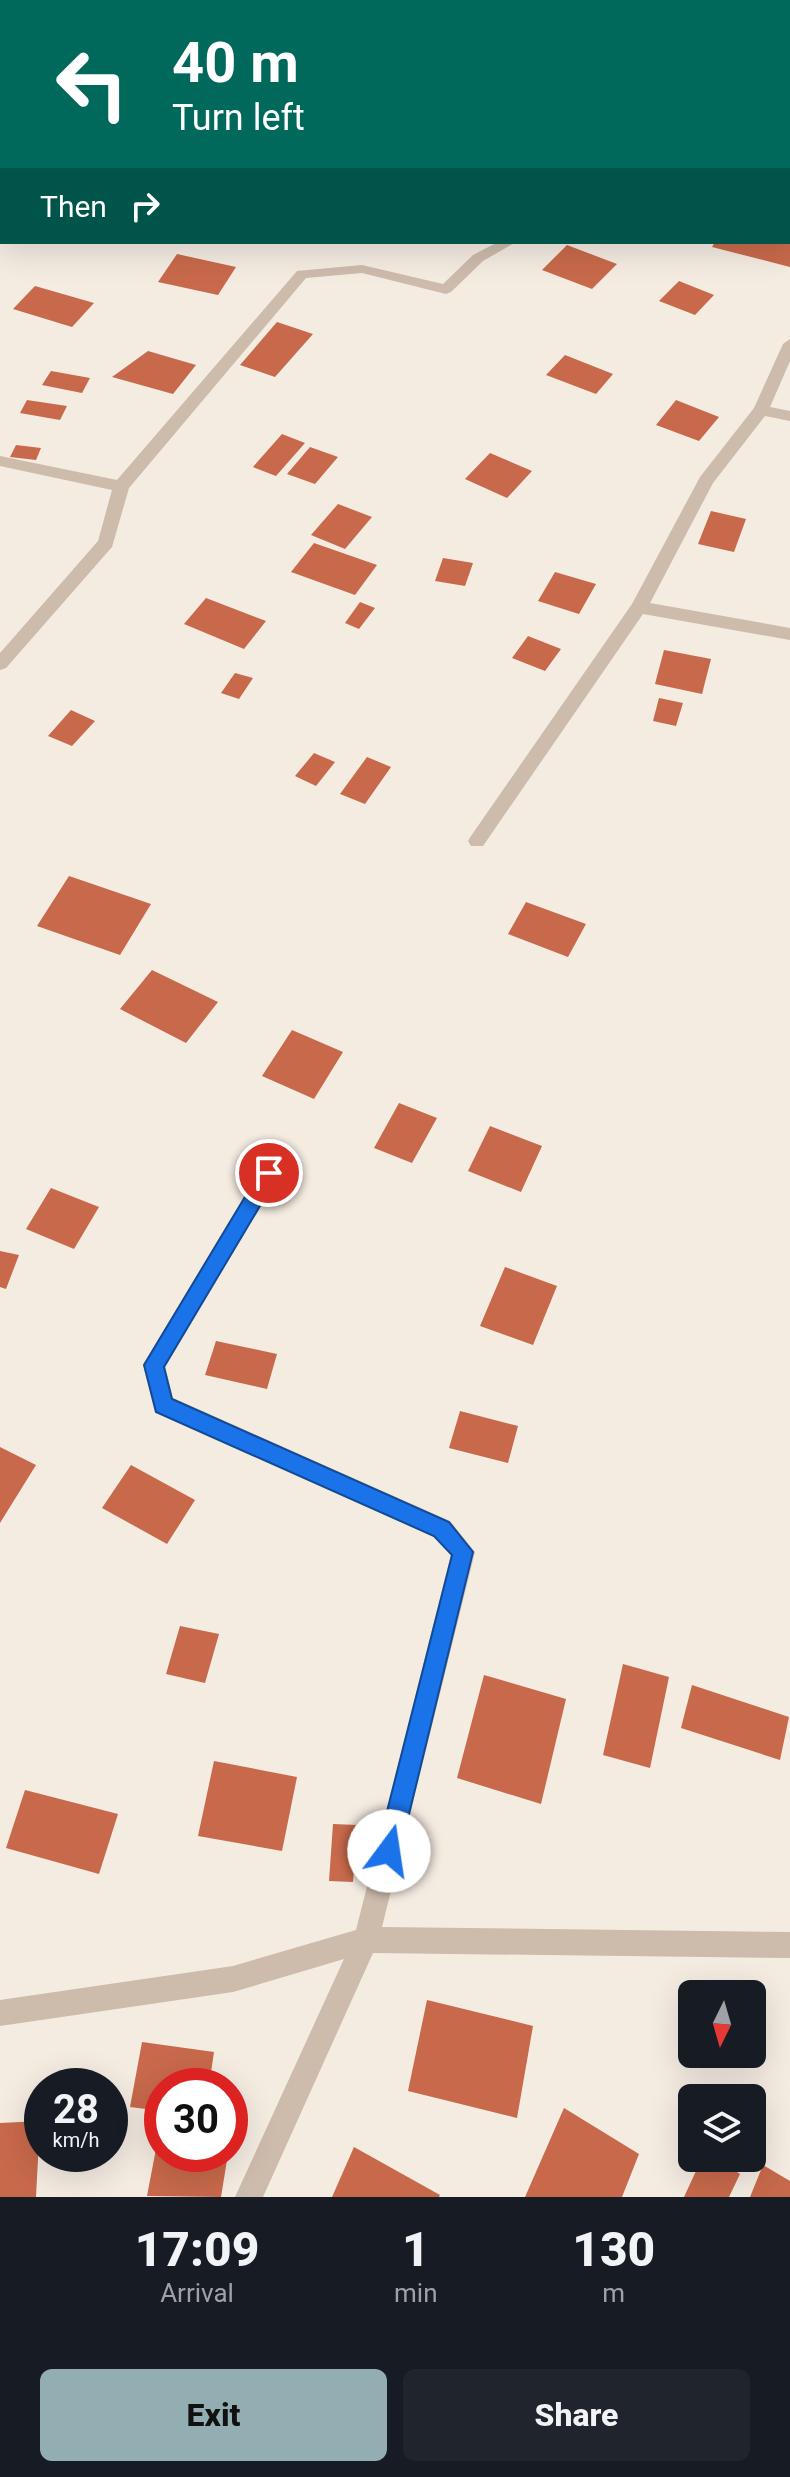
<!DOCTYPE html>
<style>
:root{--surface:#171b24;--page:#20242c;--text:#f1f3f6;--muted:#9ea1a6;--accent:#92aeb2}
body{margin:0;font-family:Roboto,sans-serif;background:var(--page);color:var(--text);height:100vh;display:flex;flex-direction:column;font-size:30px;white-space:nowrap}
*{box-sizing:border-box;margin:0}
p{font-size:26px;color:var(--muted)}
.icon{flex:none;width:44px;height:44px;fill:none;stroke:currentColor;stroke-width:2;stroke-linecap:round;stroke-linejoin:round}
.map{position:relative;height:2197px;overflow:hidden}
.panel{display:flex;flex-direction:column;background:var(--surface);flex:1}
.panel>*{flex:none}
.hud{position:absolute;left:0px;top:0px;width:790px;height:244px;box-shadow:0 8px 32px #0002;background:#00695c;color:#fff;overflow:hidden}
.needle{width:52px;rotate:185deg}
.controls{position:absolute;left:678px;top:1980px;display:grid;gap:16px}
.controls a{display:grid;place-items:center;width:88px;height:88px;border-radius:12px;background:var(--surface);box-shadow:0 8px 32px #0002;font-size:40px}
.speed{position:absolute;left:24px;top:2068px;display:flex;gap:16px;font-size:40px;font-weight:700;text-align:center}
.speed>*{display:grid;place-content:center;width:104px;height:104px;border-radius:50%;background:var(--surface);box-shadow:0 8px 32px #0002;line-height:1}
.speed small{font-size:20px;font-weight:400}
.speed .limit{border:12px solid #d22;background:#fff;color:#111}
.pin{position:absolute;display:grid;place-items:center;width:68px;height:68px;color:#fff;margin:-34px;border:4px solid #fff;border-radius:50%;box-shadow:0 2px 8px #0007}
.me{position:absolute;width:88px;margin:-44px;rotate:14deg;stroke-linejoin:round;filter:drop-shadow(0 0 6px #0008)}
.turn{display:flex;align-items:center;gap:28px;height:168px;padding:0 40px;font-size:36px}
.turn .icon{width:104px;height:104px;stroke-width:2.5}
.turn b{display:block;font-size:56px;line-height:68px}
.then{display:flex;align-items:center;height:76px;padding:0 40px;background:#0003;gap:16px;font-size:30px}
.eta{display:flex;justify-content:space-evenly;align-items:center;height:136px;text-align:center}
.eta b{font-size:48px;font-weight:800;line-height:56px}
.action{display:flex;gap:16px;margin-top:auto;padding:16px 40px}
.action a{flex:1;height:92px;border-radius:12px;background:var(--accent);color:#111;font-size:32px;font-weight:800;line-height:92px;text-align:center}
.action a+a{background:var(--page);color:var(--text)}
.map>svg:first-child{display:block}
.building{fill:#c8694b}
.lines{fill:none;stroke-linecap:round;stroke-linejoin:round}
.path{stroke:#b9a596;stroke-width:4;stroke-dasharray:3 3;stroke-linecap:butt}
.minor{fill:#cdbbac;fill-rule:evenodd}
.route{fill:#1a73e8;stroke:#114b97;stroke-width:2}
</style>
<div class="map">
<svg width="790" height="2197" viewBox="0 0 790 2197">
<rect width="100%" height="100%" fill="#f4ebe1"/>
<path class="building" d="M715 242H790V267L712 247Z
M567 245 617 264 592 289 542 270Z
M177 254 236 267 218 295 158 282Z
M679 281 714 295 695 315 659 301Z
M35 286 94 303 72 327 13 309Z
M277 322 313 334 275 377 240 365Z
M148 351 196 365 173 394 112 377Z
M565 355 613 374 596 394 546 375Z
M51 371 90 378 82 393 42 385Z
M27 400 67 406 60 420 20 413Z
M676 400 719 417 699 441 656 425Z
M282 434 305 443 276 476 253 467Z
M16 445 41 448 36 460 10 457Z
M310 447 338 457 315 484 287 474Z
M490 453 532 471 507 498 465 479Z
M338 504 372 517 345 549 311 535Z
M711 511 746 519 734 552 698 544Z
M314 543 377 565 355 595 291 572Z
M443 558 473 563 465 586 435 581Z
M555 572 596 584 579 614 538 601Z
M206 598 266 621 244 649 184 624Z
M360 602 375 608 359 629 345 623Z
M528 636 561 649 545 671 512 658Z
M664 650 711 659 702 694 655 684Z
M235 673 253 678 239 699 221 693Z
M659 698 683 703 676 726 653 721Z
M71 710 95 721 72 746 48 736Z
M314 753 335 762 316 786 295 776Z
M367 757 391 767 365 804 340 794Z
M69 876 151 904 120 955 37 926Z
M526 902 586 924 568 957 508 934Z
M152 970 218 1002 186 1043 120 1009Z
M292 1030 343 1052 314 1099 262 1076Z
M399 1103 437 1118 412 1163 374 1148Z
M490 1126 542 1146 521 1192 468 1171Z
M51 1188 99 1207 74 1249 26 1229Z
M0 1251 19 1255 6 1289 0 1287Z
M505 1267 557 1286 533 1345 480 1326Z
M216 1341 277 1354 267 1389 205 1375Z
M460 1411 518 1426 508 1463 449 1448Z
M0 1447 36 1465 0 1523Z
M131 1465 195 1500 167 1544 102 1508Z
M180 1626 219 1634 205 1683 166 1674Z
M623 1664 669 1677 650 1768 603 1755Z
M484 1675 566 1699 541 1804 457 1778Z
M692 1685 789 1717 780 1760 681 1728Z
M214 1761 297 1777 282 1851 198 1836Z
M25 1790 118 1814 99 1874 6 1848Z
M333 1824 357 1825 353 1882 329 1881Z
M427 2000 533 2026 517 2118 408 2091Z
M142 2042 214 2052 209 2086H162V2111L130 2107Z
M564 2108 639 2154 622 2197H525Z
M40 2121 36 2197H0V2123Z
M159 2133H162V2154H228L221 2197 147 2196Z
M354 2147 440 2195 439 2197H332Z
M702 2158H716L740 2174 729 2197H684Z
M763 2165 790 2181V2197H750Z"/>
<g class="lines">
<path class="path" d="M0 153 2 149"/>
<path class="minor" d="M0 0H6L8 2H2L0 6Z
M446 0H473L474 2H447Z
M788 48 790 49V57L788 56Z
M790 81V90L788 91V82Z
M788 207H790V216H788Z
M498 242H516L483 261 451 292 446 294 362 273 306 278 129 488 112 547 6 668 0 670V653L98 541 112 490 0 466V456L117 480 297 271 362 265 443 284 473 255Z
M790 339V361L770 407 790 411V421L765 416 713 483 650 603 790 628V640L643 614 483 846H471L468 841 471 836 632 604 700 477 754 408 783 344Z
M269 1164 276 1167 279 1173 276 1179 165 1366 173 1398 450 1521 475 1552 382 1927 790 1932V1958L373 1953 263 2197H235L344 1959 233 1992 0 2026V2000L233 1966 356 1930 451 1555 434 1537 155 1412 143 1365 262 1167Z"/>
</g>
<path class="route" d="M269 1165 276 1167 279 1173 276 1179 164 1367 172 1399 449 1522 473 1552 400 1851 397 1859 389 1862 381 1859 377 1851 452 1555 434 1536 156 1412 144 1365 263 1167Z"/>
</svg>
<div class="controls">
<a><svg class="needle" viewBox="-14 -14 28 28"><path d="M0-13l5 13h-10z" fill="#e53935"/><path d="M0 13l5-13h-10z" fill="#9ea1a6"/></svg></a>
<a><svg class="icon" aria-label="layers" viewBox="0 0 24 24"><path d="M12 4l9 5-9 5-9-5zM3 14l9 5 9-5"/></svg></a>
</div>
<div class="speed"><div>28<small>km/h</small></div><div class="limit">30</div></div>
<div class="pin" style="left:269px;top:1173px;background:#d93025"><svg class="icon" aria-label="arrive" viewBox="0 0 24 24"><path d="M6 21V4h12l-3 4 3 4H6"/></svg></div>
<svg class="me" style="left:389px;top:1851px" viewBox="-20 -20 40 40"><circle r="19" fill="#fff"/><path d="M0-13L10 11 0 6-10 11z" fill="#1a73e8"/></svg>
<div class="hud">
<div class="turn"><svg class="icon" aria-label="left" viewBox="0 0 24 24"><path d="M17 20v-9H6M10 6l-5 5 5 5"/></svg><div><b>40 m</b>Turn left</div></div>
<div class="then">Then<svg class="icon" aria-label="right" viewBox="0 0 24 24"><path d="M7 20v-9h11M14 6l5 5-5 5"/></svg></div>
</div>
</div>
<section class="panel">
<div class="eta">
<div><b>17:09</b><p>Arrival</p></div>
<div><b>1</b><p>min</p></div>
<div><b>130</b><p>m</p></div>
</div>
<div class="action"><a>Exit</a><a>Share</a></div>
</section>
